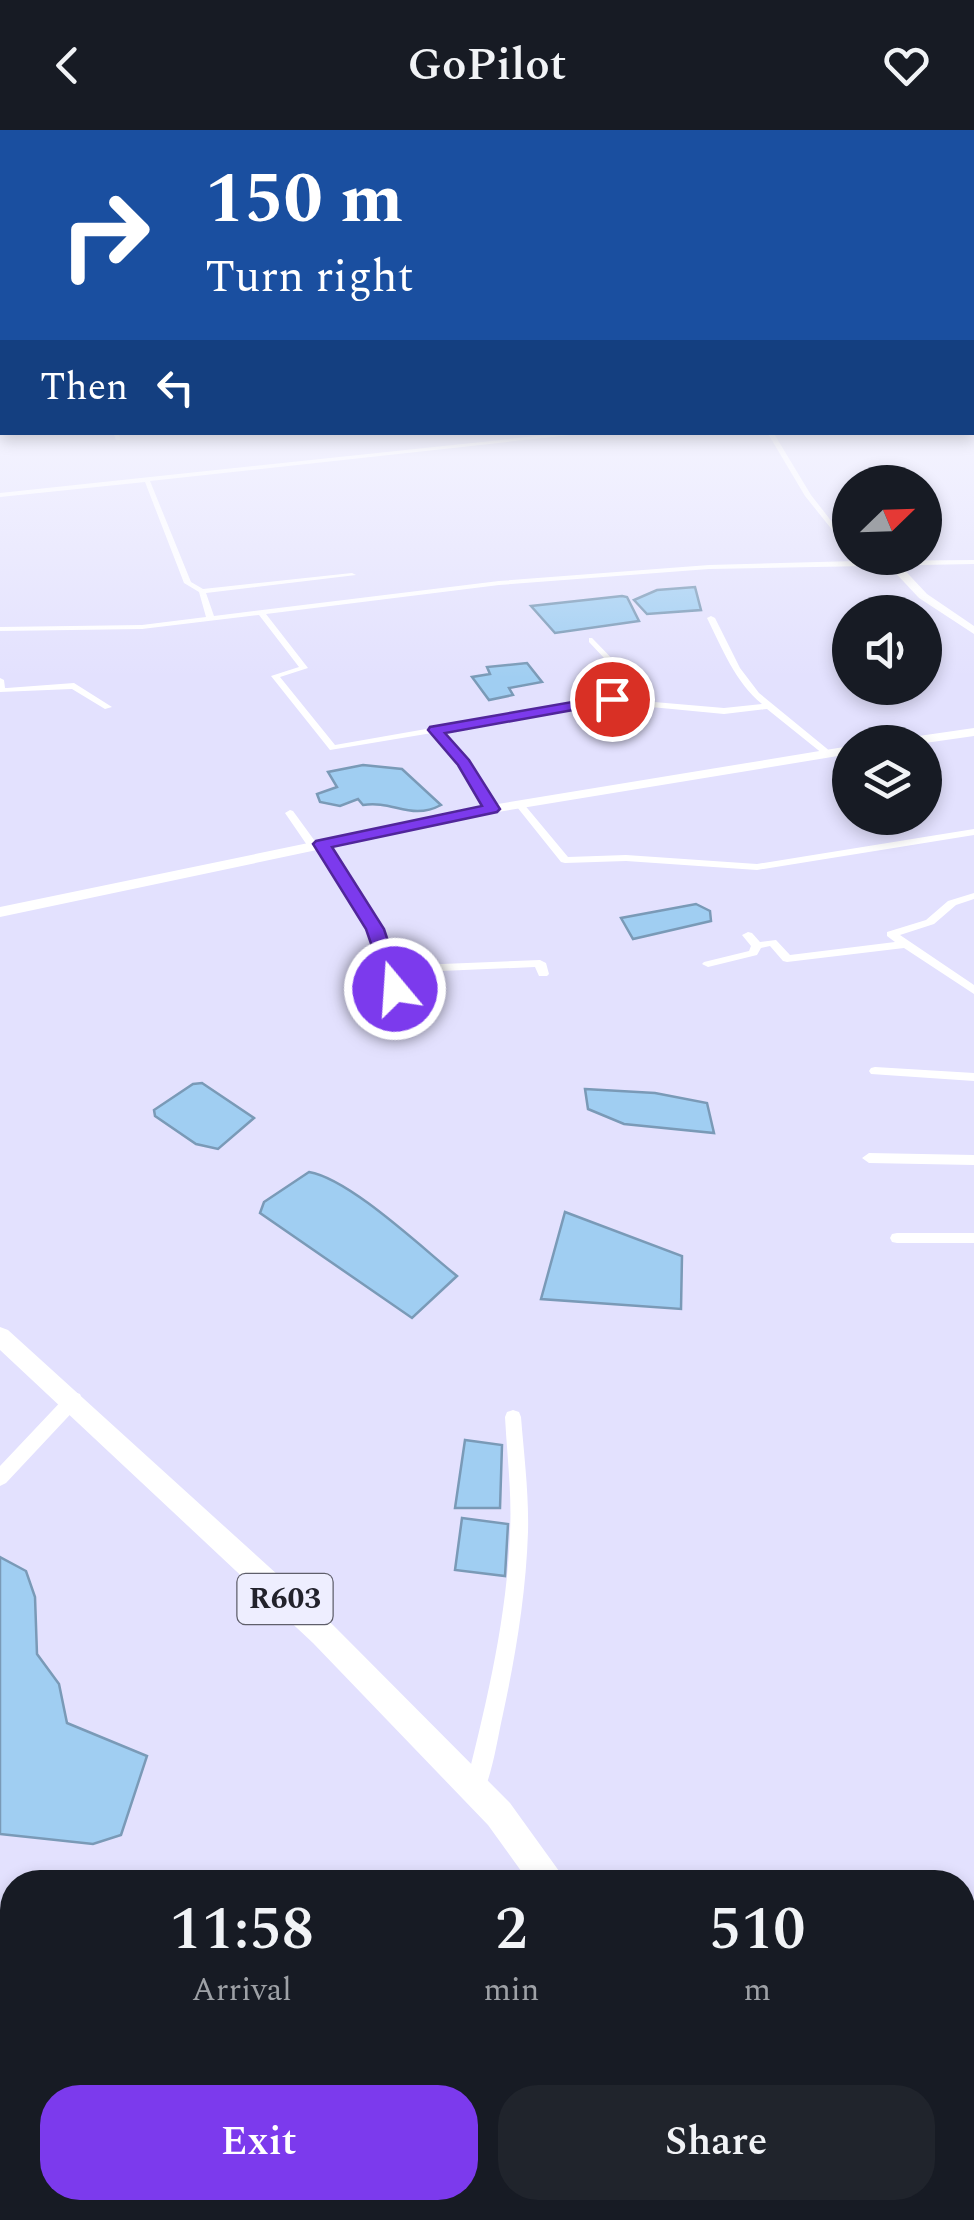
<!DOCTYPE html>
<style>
:root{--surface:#171b24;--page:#20242c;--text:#f1f3f6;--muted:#9ea1a6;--accent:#7c3aed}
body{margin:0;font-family:Spectral,serif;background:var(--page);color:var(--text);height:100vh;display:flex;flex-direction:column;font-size:38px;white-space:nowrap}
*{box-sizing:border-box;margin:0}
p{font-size:32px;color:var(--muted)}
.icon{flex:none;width:55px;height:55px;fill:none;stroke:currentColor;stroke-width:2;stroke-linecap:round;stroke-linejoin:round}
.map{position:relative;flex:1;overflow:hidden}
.side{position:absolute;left:0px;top:1740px;width:975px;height:350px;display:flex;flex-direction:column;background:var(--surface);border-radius:40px 40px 0 0;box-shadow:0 5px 15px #0003}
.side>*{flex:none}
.banner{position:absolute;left:0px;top:0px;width:975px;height:305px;box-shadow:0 5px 15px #0003;background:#1a4fa0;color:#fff;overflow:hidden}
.needle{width:65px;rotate:67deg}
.buttons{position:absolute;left:832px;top:335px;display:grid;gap:20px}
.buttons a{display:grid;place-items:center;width:110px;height:110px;border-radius:50%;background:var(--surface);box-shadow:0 5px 15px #0003;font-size:50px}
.pin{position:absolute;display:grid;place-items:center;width:85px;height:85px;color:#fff;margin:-42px;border:5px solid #fff;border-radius:50%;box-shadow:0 2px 10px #0007}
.me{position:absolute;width:110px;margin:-55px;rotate:342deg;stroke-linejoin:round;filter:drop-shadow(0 0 8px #0008)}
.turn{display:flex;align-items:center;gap:35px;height:210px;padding:0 40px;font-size:45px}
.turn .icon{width:130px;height:130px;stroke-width:2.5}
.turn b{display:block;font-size:70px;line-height:85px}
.then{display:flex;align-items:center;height:95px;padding:0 40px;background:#0003;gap:20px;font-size:38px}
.eta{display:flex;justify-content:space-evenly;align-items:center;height:170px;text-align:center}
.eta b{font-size:60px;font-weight:600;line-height:70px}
.action{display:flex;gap:20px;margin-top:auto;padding:20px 40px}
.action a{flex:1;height:115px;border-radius:40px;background:var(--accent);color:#fff;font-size:40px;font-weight:600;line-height:115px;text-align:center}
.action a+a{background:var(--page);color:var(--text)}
header{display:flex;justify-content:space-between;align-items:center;height:130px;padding:0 40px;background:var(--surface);font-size:45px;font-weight:600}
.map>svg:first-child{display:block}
.built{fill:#e3e1fe;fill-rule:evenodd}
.water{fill:#a0cef2;stroke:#7a9ab7;stroke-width:2.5}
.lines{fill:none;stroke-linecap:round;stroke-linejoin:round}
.street{fill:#fff;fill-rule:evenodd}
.secondary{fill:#fff;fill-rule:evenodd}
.primary{fill:#fff;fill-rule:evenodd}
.route{fill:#7c3aed;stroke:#51269a;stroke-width:2.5}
.labels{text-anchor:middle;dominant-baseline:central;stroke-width:8;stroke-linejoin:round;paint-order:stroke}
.shield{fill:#eef;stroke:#5f5f6b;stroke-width:2.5}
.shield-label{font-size:30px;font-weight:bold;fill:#22222c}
</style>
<header><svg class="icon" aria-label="back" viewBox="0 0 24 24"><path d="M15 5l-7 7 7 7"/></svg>GoPilot<svg class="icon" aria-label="heart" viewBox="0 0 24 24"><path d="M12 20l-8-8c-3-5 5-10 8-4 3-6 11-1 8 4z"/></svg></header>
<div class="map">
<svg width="974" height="2090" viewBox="0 0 974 2090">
<rect width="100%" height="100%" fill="#eef"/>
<path class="built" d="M0 255 2 302H972L974 255V2090H0ZM850 352H925V428H850ZM850 482H925V558H850ZM850 612H925V688H850ZM12 1752H962V2078H12Z"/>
<path class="water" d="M695 457 701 480 647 484 634 470 657 460Z
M622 466 627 467 639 491 555 503 531 476Z
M527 533 542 552 509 558 513 565 489 570 472 547 490 544 487 537Z
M363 635 402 639 441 675C411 691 393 670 363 675L358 669 340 676 320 672 317 664 337 657 328 642Z
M696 774 710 781 711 791 633 809 621 788Z
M202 953 254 988 218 1019 196 1014 155 986 154 980 193 954Z
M585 959 655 963 707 973 714 1003 624 994 588 979Z
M309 1042C350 1049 422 1118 457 1146L412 1188 260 1083 264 1072Z
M565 1082 682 1126 681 1179 541 1169Z
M465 1310 502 1315 500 1378H455Z
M462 1388 508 1394 505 1446 455 1440Z
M0 1427 26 1441 35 1467 37 1524 59 1554 67 1593 147 1626 121 1705 93 1714 0 1704Z"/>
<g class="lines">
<path class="street" d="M0 295H2V299H0Z
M113 302H119L120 310H116Z
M575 302H598L150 351 191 452 203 459 352 443 356 445 206 463 214 486 499 451 709 435 856 431 854 428H860L864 431 974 430V434L709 439 499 455 266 484 308 538 280 547 335 615 636 562 589 512V508H592L654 572 724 578 762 574C735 552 722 518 707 488L711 486 715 488 740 538 759 563 831 622 823 624 767 579 724 584 651 577 640 567 441 602 467 631 497 679 492 682 487 679 460 634 432 603 330 620 271 546 299 537 259 485 142 499 0 501V497L142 495 206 487 199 462 184 453 145 352 0 367V363Z
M767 302H773L811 365 850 415V422L805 366Z
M0 548 4 550 5 558H7L74 553 112 577 105 579 72 559 0 562Z
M520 672 523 673 568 727 626 725 757 734 974 699V705L757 740 626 731 565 733 561 732 517 677V673Z
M290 680 293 681 317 714V718H309L285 683Z
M322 711 327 714 381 799 393 836 540 830 546 833 549 844 547 846H539L535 837 395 843 401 859 395 863 391 862 369 799 317 714Z
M974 763V769L956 775 934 794 900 805 974 855V864L904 818 787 832 783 831 770 816 761 818 757 825 708 837 702 834 704 832 749 821 751 816 742 805 748 802 752 803 760 812 776 810 790 825 895 812 887 806V802L926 790 948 771Z
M875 937 974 943V951L871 944 869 941 871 938Z
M869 1023 974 1025V1035L869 1033 862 1028Z
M897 1103H974V1113H897L892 1112 890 1108 892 1104Z
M74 1262 80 1264 82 1269 80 1274 6 1353 0 1356V1336L68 1264Z
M513 1280 519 1282 521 1287C524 1325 529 1364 528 1402 526 1463 516 1524 503 1584 497 1611 493 1641 482 1666L475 1669 468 1666 465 1659C486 1575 507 1489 510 1402 512 1364 507 1325 505 1287L507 1282Z
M962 1876H974V1898L962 1899Z"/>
<path class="secondary" d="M889 432H897L927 464 974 496V504L919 468 889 436Z
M974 598V606L925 613 898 612 905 608Z
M850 616V624L492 683 0 787V777L492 675Z"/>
<path class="primary" d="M0 1197 8 1200 333 1495 510 1673 559 1741 563 1752H529L488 1695 313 1513 0 1220Z
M577 2078H613V2090H577Z"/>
</g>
<linearGradient id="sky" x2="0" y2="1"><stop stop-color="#8bbeec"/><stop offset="0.47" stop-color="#f7f7ff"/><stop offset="1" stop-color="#f7f7ff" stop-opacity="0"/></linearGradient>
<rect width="974" height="548" fill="url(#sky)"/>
<path class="route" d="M612 565 617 572 445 603 469 630 500 679 497 682 332 717 384 799 404 859 388 863 366 799 313 714 316 711 482 676 458 635 428 600 430 597Z"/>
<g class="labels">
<rect class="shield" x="237.5" y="1444" width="95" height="50" rx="8"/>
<g class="shield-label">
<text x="285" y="1469">R603</text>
</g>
</g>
</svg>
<div class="buttons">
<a><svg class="needle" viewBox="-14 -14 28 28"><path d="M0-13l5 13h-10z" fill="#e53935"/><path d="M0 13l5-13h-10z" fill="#9ea1a6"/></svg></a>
<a><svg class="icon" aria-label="sound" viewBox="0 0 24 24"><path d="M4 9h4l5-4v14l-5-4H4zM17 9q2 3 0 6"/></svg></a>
<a><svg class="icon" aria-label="layers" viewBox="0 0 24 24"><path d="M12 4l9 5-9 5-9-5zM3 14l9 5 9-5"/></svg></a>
</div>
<div class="pin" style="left:612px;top:569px;background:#d93025"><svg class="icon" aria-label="arrive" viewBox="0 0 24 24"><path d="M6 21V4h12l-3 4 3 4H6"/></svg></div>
<svg class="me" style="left:395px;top:859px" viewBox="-20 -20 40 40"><circle r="17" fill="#7c3aed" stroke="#fff" stroke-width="3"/><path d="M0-11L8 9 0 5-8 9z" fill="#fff"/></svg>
<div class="banner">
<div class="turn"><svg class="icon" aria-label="right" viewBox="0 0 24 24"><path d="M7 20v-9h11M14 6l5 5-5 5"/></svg><div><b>150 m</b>Turn right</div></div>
<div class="then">Then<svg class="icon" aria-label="left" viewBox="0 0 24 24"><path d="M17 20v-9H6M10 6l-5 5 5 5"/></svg></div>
</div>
<section class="side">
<div class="eta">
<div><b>11:58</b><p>Arrival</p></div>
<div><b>2</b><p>min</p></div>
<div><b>510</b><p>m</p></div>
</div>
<div class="action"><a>Exit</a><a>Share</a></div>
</section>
</div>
